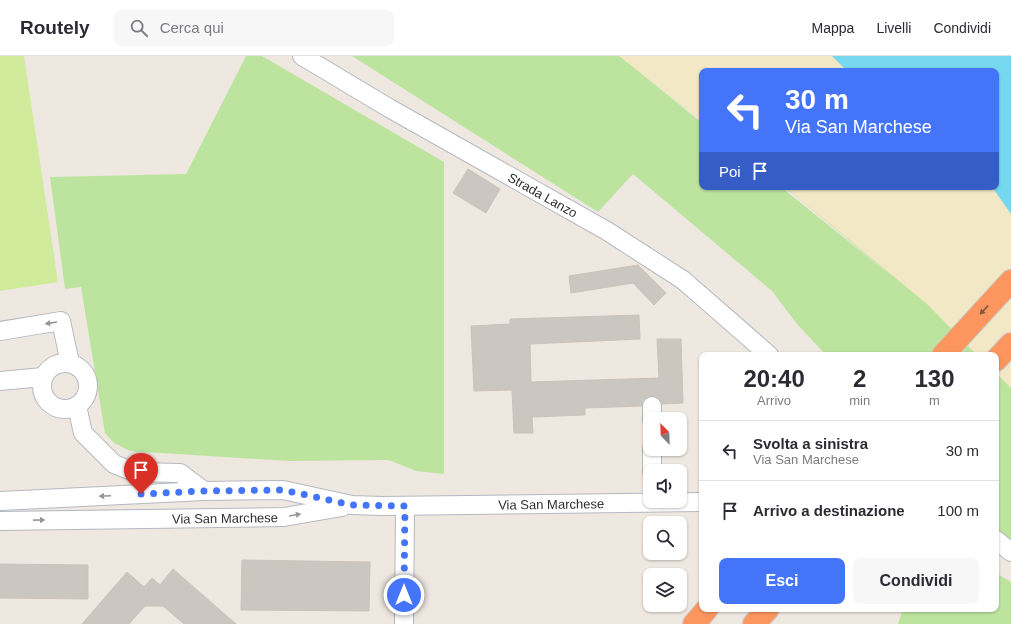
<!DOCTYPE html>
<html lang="it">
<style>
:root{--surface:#fff;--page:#f7f7f7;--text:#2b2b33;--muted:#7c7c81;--line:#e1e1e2;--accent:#4475f8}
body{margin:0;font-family:Arial,sans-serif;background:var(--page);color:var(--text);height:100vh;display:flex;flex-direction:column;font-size:15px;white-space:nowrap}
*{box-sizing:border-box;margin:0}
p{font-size:13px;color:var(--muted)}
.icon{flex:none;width:22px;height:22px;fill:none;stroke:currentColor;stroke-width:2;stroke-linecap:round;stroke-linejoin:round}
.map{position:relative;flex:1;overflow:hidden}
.sheet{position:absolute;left:699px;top:296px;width:300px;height:260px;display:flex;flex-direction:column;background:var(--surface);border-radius:8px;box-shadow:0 1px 3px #0004}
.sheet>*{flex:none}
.hud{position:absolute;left:699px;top:12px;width:300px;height:122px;border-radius:8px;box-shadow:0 1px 3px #0004;background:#4475f8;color:#fff;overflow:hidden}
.needle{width:26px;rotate:337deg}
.controls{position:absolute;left:643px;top:356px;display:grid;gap:8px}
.controls a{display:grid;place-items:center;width:44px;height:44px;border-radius:8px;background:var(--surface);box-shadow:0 1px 3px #0004;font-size:20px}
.pin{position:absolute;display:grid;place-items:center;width:34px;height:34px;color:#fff;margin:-41px -17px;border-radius:50% 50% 50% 0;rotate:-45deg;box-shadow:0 0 4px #0007}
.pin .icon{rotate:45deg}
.me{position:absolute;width:44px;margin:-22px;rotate:0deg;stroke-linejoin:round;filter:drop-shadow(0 0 3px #0008)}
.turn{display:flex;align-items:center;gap:14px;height:84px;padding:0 20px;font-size:18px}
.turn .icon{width:52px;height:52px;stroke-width:2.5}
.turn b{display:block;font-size:28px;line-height:34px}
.then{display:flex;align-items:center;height:38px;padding:0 20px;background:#0003;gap:8px;font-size:15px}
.eta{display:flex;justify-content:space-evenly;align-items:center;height:68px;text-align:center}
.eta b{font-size:24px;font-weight:700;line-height:28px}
.button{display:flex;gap:8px;margin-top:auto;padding:8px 20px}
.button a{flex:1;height:46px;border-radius:8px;background:var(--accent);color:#fff;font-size:16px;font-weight:700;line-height:46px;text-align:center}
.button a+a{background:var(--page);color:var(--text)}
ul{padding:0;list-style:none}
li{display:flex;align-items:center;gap:12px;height:60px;padding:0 20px;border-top:1px solid var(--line)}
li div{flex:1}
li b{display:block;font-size:15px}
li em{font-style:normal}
header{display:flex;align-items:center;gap:24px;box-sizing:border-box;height:56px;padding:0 20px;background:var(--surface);border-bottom:1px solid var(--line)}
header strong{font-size:19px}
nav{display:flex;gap:22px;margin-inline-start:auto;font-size:14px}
.search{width:280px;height:36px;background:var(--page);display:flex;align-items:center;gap:10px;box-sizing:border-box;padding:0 14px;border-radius:8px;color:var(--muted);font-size:15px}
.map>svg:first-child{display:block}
.green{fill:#bce49f}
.sand{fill:#f2e8c5}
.pitch{fill:#cfeb9b}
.water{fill:#76d8ee}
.building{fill:#cbc6bf;stroke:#cbc3ba}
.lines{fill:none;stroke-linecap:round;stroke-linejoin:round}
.minor-casing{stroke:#b4b8c1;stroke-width:20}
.highway-casing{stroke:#c9c9c9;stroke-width:24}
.minor{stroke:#fff;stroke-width:18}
.highway{stroke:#fd965e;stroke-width:22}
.oneway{fill:#815841}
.oneway2{fill:#969696}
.route{stroke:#4475f8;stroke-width:7;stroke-dasharray:0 12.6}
.labels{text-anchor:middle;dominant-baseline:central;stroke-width:4;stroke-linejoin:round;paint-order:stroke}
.street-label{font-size:13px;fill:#2e2e2e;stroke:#fff}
</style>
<header>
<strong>Routely</strong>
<div class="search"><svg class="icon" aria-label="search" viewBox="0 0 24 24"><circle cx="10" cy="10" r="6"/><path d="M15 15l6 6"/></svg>Cerca qui</div>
<nav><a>Mappa</a><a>Livelli</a><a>Condividi</a></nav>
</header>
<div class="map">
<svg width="1011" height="568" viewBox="0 0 1011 568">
<rect width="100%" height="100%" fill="#efe8e1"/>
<path class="green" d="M246 0H262L444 106V418L416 415 389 404 290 405 130 395 114 387 105 377 81 231 65 233 50 121 186 118Z
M352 0H619L702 15V65L627 6 702 67V131H781L895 223 785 131H866L984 299H826L797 268 772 235 633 118 598 156Z
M996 310 1011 323V484L996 476Z
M996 517 1011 526V568H898L903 553H996Z"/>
<path class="sand" d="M619 0H832L847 15H702V65Z
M785 131H996L1011 148V332L996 317V299H977L927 248Z"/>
<path class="pitch" d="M0 0H24L58 226 0 235Z"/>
<path class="water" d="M832 0H1011V158L992 131H996V15H847Z"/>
<path class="building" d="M468 113 500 133 486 157 453 137Z
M638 209 666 237 654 249 633 227 571 237 569 220Z
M639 259 640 283 530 288 531 326 659 322 657 283H681L683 347 662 348 658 341 652 340 643 344 642 350 585 352V359L532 361 533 377H514L512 334 474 335 471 270 510 268V263Z
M242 504 370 506 369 555 241 554Z
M0 508 88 509V543L0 542Z
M173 513 236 568H184L163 550H145L129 568H82L127 516 144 531 152 522 160 529Z"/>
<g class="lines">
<g class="minor-casing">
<g id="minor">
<path id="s1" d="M302 0 389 52 607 175 683 224 769 299"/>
<path d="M0 275 61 265 70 307"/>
<circle cx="65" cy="330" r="23"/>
<path d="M0 325 43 321"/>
<path d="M77 350 83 377 114 408 134 416 180 417 204 435"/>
<path d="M652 350V363"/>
<path d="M652 393V415"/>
<path id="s2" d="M0 445 204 435 283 434 352 449 382 450 702 446"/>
<path id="s3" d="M0 465 284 461 342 451"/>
<path d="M996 484 1011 496"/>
<path d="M404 568 405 450"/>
</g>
</g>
<g class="highway-casing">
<path id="highway" d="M943 299 1011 225
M996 304 1011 288
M694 568 707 553
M754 568 768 553"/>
</g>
<use href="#minor" class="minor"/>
<use href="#highway" class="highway"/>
</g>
<defs><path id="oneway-solid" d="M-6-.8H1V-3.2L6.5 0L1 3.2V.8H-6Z"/></defs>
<use class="oneway" href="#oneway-solid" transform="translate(984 254) rotate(133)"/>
<g class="oneway2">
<use href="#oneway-solid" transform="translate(51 267) rotate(171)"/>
<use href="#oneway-solid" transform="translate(105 440) rotate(177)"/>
<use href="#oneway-solid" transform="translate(295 459) rotate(-10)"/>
<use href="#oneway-solid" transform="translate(39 464) rotate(-1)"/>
</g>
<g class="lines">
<path class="route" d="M141 438 204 435 283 434 352 449 405 450 404 539"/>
</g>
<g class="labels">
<g class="street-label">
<text stroke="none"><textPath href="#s1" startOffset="278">Strada Lanzo</textPath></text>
<text stroke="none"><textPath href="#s2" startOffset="553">Via San Marchese</textPath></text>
<text stroke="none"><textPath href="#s3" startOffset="225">Via San Marchese</textPath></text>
</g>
</g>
</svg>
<div class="controls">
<a><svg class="needle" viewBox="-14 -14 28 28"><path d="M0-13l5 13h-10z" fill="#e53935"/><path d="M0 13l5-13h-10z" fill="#7c7c81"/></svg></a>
<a><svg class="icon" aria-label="sound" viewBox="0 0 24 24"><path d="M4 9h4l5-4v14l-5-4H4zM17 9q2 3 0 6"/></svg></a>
<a><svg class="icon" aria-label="search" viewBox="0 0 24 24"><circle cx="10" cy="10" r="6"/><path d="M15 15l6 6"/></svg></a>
<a><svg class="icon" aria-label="layers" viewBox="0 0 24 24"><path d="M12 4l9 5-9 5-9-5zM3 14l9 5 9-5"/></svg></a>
</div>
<div class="pin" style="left:141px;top:438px;background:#d93025"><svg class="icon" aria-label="arrive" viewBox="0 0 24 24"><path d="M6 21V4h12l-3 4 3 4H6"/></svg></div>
<svg class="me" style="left:404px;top:539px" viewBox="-20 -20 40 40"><circle r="17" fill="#4475f8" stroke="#fff" stroke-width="3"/><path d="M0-11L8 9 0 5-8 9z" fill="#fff"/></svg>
<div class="hud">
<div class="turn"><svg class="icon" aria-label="left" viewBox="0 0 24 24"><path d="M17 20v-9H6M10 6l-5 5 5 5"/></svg><div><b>30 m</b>Via San Marchese</div></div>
<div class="then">Poi<svg class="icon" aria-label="arrive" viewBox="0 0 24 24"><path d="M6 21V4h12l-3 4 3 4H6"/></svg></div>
</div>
<section class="sheet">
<div class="eta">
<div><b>20:40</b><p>Arrivo</p></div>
<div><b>2</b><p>min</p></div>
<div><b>130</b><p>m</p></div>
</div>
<ul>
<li><svg class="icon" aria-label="left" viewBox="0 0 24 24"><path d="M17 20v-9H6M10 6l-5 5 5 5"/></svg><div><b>Svolta a sinistra</b><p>Via San Marchese</p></div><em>30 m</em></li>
<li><svg class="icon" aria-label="arrive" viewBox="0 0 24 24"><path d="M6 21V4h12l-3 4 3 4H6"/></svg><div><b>Arrivo a destinazione</b></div><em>100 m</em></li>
</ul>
<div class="button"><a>Esci</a><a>Condividi</a></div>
</section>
</div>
